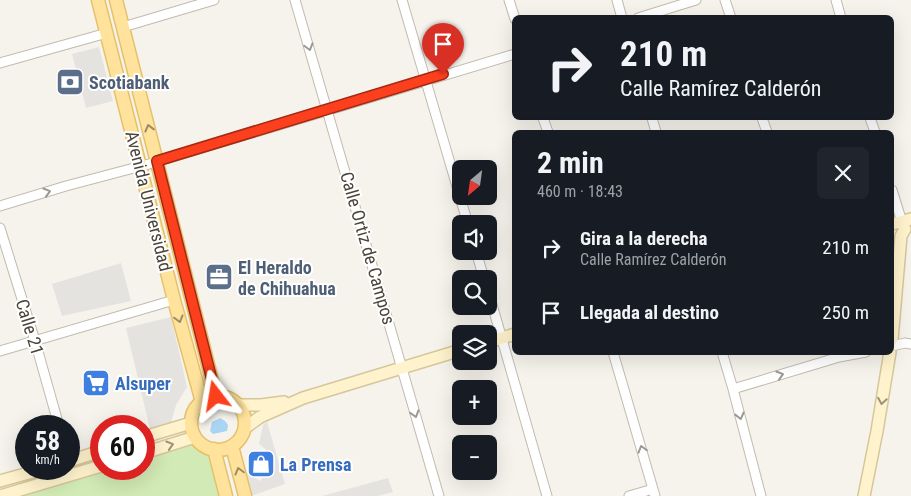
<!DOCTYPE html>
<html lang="es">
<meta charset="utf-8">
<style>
:root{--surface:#171b24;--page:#20242c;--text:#f1f3f6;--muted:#9ea1a6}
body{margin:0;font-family:"Roboto Condensed",sans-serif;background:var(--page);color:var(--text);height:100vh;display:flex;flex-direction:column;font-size:19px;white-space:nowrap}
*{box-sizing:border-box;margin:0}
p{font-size:16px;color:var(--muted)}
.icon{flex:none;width:28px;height:28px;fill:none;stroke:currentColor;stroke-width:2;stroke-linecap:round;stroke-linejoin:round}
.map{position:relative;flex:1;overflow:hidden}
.details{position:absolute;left:512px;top:130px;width:382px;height:225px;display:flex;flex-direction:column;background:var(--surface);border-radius:8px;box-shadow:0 5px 20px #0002}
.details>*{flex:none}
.banner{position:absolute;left:512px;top:15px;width:382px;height:105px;border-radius:8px;box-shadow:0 5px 20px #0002;background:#171b24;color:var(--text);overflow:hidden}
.needle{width:32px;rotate:209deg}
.controls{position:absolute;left:452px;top:160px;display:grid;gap:10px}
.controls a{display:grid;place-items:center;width:45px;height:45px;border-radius:8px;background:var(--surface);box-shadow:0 5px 20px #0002;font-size:25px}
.speed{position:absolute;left:15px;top:415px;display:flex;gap:10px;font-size:25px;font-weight:700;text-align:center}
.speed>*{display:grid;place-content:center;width:65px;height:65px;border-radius:50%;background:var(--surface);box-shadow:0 5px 20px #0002;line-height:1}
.speed small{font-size:12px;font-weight:400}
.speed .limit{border:8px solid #d22;background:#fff;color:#111}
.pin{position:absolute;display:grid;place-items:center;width:42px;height:42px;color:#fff;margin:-51px -21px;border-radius:50% 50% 50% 0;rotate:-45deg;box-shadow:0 0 5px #0007}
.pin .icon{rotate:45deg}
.me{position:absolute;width:55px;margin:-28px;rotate:346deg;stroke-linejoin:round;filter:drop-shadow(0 0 4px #0008)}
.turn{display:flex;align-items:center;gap:18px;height:105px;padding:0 25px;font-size:22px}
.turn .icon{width:65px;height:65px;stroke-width:2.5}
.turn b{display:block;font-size:35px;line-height:42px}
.round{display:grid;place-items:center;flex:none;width:52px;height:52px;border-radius:8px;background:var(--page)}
.summary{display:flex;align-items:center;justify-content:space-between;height:85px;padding:0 25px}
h1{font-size:30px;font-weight:700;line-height:38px}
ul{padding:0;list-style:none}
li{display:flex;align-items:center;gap:15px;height:65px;padding:0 25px}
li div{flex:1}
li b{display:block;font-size:19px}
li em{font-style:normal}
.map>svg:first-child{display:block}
.green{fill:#d2eab5}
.parking{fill:#e5e3e0}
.water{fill:#a9d4f2}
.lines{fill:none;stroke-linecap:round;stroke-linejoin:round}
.street-casing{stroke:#c2bbae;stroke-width:11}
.secondary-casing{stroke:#d6c79b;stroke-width:14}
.primary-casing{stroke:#e6c16a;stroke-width:15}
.street{stroke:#fff;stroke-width:9}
.secondary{stroke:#fff3cd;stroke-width:11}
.primary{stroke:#ffe39c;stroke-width:12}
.oneway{stroke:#9c9892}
.oneway2{stroke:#9c8c66}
.oneway3{stroke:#9c937c}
.route-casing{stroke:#a42913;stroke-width:12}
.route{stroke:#fc3f1d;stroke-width:9}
.labels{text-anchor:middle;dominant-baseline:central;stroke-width:4;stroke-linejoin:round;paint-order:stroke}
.service-label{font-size:18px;font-weight:bold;fill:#4e5e75;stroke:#fff;text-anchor:start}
.street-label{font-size:18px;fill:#4b4439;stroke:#fff}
.shop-label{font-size:18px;font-weight:bold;fill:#366cbe;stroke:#fff;text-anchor:start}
</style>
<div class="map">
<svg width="911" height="496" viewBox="0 0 911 496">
<rect width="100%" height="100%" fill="#f6f3ec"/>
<path class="green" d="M195 437 200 443 214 449 226 496H0L101 469H144V453Z"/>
<path class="parking" d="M99 47 113 101 86 108 72 54Z
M121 263 131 301 62 316 52 284Z
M171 317 187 387 176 405 171 423 150 429 126 328Z
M267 422 285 484 251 496 247 473 260 481 275 461 274 456 259 444 263 425Z
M388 478 393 492 377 496H322Z"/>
<path class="water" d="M220 418 225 421 228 425 227 431 213 434 210 431 212 422Z"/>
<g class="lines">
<g class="street-casing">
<path id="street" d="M295 0 439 496
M402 0 468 224
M509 0 515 19
M617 0 622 18
M725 0 731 18
M836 0 841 18
M638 18 696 0
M123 27 214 0
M0 63 107 33
M543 118 548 132
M652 118 656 132
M762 118 767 132
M870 118 875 132
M892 190 902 222
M0 206 66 186 149 164 515 54
M0 228 35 341 59 426
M476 251 484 279
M489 294 547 496
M892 346 905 343 911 344
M0 351 174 300
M613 352 655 496
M722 352 733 389 761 496
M733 389 839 357 866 352
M629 496 653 489"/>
</g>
<g class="secondary-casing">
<path id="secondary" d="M892 224 911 219
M892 339 901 236 905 229
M489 342 515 334
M238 405H261L284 402
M245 428 260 417 303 398 461 350
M144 437 191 423
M144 453 195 437
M69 461 101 451
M0 481 43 469
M0 496 101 466
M864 496 877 431 890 352"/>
</g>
<g class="primary-casing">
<path id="primary" d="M98 0 174 300 202 402
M116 0 216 396
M191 423a27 27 0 1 1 54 0a27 27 0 1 1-54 0Z
M232 446 245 496
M214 449 226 496"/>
</g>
<use href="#street" class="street"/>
<use href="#secondary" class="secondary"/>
<use href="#primary" class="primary"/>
</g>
<defs><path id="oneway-chevron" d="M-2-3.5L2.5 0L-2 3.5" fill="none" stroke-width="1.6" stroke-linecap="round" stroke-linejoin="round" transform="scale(1.25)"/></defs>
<g class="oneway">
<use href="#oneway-chevron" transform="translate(309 47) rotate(74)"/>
<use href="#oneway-chevron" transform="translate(47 192) rotate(-17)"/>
<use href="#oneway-chevron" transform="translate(780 375) rotate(-17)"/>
<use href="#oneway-chevron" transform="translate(415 414) rotate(74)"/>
<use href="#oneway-chevron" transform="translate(740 416) rotate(76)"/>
<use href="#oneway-chevron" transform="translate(642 449) rotate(-106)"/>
</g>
<g class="oneway2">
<use href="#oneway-chevron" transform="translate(149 128) rotate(-104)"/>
<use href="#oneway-chevron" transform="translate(179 319) rotate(75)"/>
<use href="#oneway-chevron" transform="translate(239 471) rotate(-105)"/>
</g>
<g class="oneway3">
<use href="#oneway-chevron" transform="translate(882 401) rotate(99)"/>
<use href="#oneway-chevron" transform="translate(170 445) rotate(-17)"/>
</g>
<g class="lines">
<g class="route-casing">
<path id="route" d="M216 396 157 161 443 74"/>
</g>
<use href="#route" class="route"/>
</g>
<defs>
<g id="bank-square" transform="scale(1.4375)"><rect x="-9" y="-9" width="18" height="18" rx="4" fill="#5c6f8a" stroke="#fff"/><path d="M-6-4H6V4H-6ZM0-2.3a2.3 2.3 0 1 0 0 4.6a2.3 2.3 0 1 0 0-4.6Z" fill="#fff"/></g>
<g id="office-square" transform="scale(1.4375)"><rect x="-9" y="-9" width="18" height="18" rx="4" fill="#5c6f8a" stroke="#fff"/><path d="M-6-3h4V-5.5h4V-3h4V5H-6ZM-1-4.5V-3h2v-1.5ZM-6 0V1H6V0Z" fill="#fff"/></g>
<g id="supermarket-square" transform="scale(1.4375)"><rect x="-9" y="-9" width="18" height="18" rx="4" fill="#3f7fe0" stroke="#fff"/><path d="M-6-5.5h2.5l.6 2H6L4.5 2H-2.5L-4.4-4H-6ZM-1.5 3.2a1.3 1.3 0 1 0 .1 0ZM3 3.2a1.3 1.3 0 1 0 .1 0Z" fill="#fff"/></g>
<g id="shop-square" transform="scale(1.4375)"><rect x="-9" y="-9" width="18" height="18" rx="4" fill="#3f7fe0" stroke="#fff"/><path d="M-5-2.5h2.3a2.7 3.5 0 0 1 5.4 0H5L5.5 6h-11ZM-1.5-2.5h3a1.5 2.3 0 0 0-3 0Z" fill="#fff"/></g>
</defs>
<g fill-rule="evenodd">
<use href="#bank-square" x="70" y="82"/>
<use href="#office-square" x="219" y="277"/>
<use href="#supermarket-square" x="96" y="383"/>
<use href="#shop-square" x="261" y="464"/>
</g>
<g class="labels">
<g class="service-label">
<text x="89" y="82">Scotiabank</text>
<text x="238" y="267">El Heraldo<tspan x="238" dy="21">de Chihuahua</tspan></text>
</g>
<g class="street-label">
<text transform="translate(149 201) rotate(76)">Avenida Universidad</text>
<text transform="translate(368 248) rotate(74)">Calle Ortiz de Campos</text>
<text transform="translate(30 327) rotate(73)">Calle 21</text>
</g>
<g class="shop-label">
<text x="115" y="383">Alsuper</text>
<text x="280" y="464">La Prensa</text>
</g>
</g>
</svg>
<div class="controls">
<a><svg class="needle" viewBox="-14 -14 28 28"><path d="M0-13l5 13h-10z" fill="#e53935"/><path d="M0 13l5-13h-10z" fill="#9ea1a6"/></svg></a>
<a><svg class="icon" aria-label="sound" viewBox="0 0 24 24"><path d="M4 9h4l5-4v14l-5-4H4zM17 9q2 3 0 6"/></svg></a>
<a><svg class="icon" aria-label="search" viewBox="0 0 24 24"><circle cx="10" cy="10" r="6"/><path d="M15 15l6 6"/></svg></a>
<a><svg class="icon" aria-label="layers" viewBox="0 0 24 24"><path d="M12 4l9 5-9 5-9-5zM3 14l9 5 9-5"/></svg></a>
<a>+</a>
<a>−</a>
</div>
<div class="speed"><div>58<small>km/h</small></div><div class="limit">60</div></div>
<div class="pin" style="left:443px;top:74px;background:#d93025"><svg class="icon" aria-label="arrive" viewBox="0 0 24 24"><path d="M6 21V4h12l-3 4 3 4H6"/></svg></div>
<svg class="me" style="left:216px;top:396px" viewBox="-20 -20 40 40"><path d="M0-17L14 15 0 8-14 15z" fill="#fc3f1d" stroke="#fff" stroke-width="4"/></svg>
<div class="banner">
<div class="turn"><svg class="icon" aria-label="right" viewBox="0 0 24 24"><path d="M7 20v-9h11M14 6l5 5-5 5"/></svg><div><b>210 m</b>Calle Ramírez Calderón</div></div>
</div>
<section class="details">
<div class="summary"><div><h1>2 min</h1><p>460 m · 18:43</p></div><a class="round"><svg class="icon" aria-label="close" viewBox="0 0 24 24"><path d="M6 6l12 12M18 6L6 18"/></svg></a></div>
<ul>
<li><svg class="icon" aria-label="right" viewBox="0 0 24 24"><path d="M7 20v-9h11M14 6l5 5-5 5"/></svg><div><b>Gira a la derecha</b><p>Calle Ramírez Calderón</p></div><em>210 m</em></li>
<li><svg class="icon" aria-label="arrive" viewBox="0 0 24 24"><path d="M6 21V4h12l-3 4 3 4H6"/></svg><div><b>Llegada al destino</b></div><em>250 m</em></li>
</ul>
</section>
</div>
